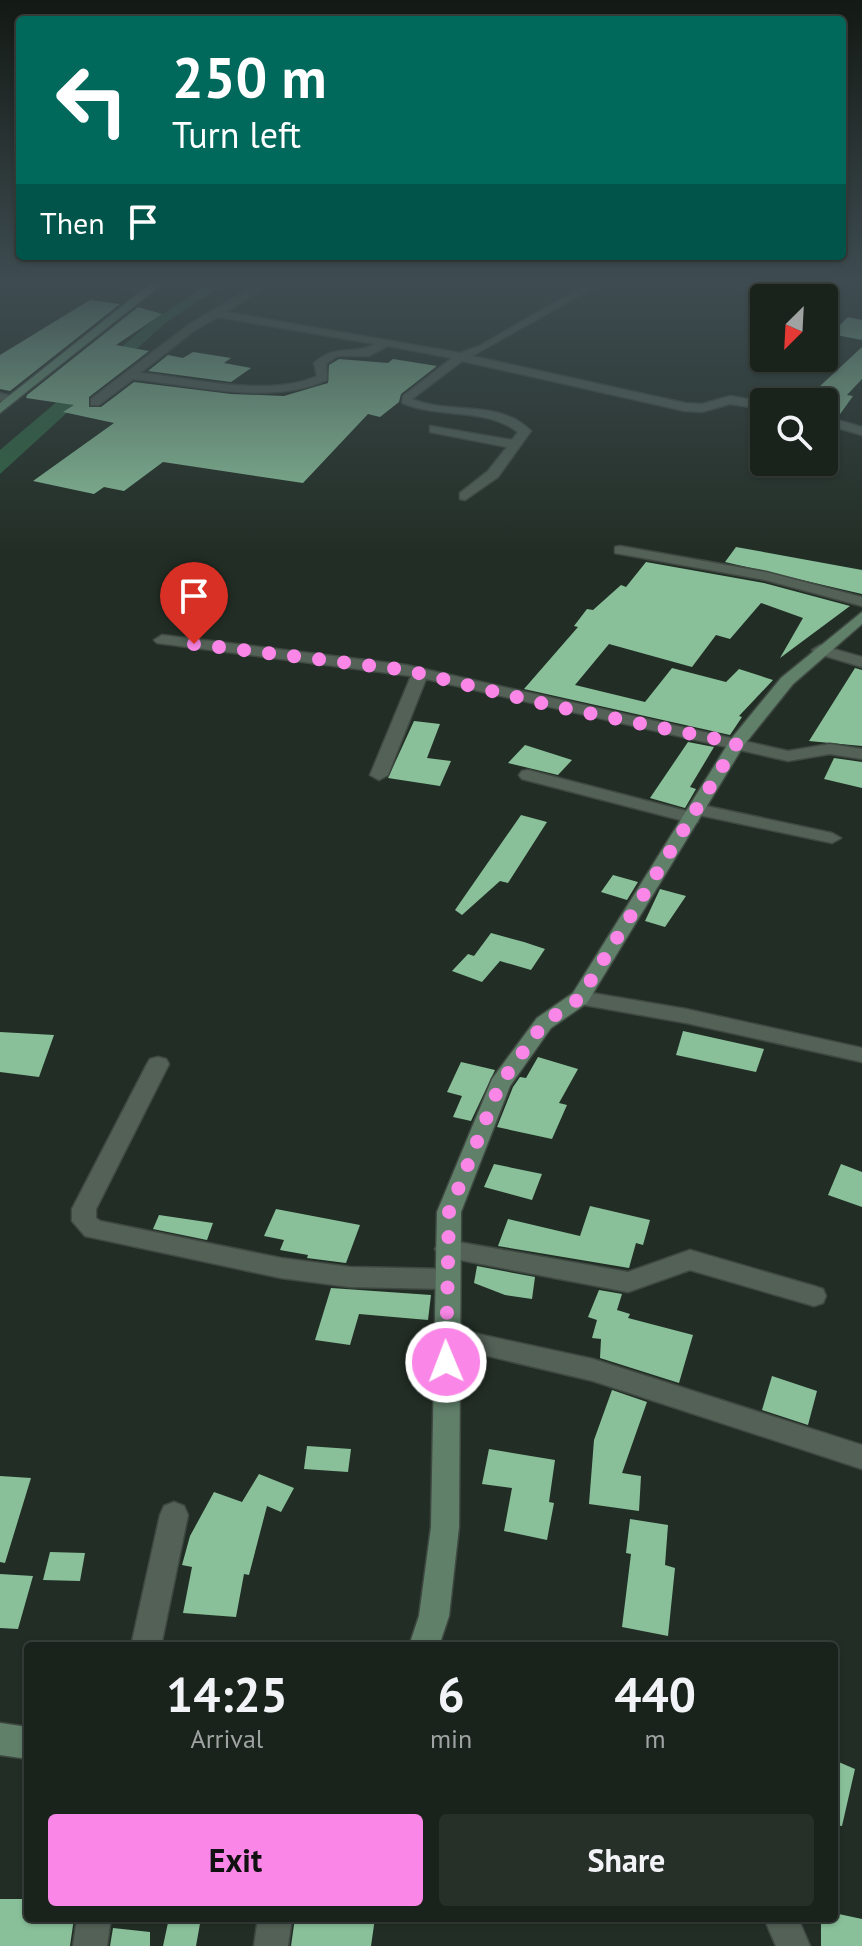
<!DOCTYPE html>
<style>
:root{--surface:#1a221c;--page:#272f29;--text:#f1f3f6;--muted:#9fa4a3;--line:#383f3b;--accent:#fa87e7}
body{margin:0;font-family:"PT Sans",sans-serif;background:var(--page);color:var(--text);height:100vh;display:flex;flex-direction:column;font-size:30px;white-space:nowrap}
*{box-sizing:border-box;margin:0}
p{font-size:26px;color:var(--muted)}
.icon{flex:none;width:44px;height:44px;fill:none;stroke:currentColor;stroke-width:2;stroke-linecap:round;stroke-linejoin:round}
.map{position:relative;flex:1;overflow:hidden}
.panel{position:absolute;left:24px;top:1642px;width:814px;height:280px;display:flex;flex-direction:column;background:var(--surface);border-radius:8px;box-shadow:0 2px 6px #0004,0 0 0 2px var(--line)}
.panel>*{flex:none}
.hud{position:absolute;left:16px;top:16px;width:830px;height:244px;border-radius:8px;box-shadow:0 2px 6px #0004,0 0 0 2px var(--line);background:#00695c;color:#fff;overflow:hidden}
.needle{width:52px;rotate:204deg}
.tools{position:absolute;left:750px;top:284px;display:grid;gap:16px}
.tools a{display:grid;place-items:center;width:88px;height:88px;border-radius:8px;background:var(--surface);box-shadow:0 2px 6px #0004,0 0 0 2px var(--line);font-size:40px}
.pin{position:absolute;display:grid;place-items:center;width:68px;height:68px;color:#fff;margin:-82px -34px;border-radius:50% 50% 50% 0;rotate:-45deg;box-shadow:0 0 8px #0007}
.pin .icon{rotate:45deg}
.me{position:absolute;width:88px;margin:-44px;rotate:359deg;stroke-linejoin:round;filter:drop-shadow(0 0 6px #0008)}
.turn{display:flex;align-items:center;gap:28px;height:168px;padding:0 24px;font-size:36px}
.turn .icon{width:104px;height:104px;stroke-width:2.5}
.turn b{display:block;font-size:56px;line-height:68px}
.then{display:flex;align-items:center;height:76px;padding:0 24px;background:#0003;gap:16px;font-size:30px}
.eta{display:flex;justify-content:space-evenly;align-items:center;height:136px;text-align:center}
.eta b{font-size:48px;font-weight:700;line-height:56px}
.button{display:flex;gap:16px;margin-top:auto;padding:16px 24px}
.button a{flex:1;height:92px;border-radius:8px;background:var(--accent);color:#111;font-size:32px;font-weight:700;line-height:92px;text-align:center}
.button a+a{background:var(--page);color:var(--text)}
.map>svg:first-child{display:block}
.water{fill:#2f6442}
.building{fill:#89c09a}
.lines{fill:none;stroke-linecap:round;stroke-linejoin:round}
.street-casing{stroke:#3f4942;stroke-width:3}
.secondary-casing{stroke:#3f4942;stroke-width:3}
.primary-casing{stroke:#3f4942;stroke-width:3}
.street{fill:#536157;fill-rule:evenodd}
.secondary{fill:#60806a;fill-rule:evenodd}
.primary{fill:#6e9e7d;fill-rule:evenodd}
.route{stroke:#fa87e7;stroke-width:14;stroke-dasharray:0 25.2}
</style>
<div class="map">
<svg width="862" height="1946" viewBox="0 0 862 1946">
<rect width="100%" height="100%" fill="#222e25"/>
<path class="water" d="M213 280H230L164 324 0 474V450L151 322Z"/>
<path class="building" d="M90 300 120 304 10 391 0 389V355Z
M138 307 162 314 116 345 149 351 89 397V407H101L134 382 231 394 284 396 328 383 329 365 339 359 388 363 393 359 437 366 401 394 399 402 380 417 368 414 303 483 163 462 124 491 104 487 94 494 33 481 114 423 63 412 74 405 26 398 27 395Z
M848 317 862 320V340L831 334Z
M862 347V379L847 395 853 396 838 417 824 413V402L805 400Z
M193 352 231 358 224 363 251 368 231 382 148 371 168 355 183 358Z
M736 547 862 570V594L725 562Z
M646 562 764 583 850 606 780 658 803 618 761 603 730 639 716 635 692 667 609 644 575 685 645 702 672 668 726 682 739 669 773 680 739 716 742 717 730 735 524 689 578 627 574 626 587 609 593 610 621 585 626 587Z
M855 668 862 670V746L809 741Z
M414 721 440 724 427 758 451 761 440 786 388 778Z
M688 742 714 747 690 787 696 789 685 808 650 798Z
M525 745 572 760 558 775 508 763Z
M834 758 862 762V788L824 779Z
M521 815 547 822 508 883 500 881 462 915 455 910Z
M613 875 638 882 627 900 601 892Z
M660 889 686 896 665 927 645 921Z
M491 933 524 942 545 949 531 970 500 961 482 982 452 971 468 954 474 956Z
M683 1031 764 1049 756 1072 676 1055Z
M0 1032 54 1035 39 1077 0 1072Z
M538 1057 578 1069 559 1103 567 1105 552 1139 497 1127 513 1087 520 1077 526 1078Z
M461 1062 495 1070 471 1121 453 1117 462 1096 447 1092Z
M494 1164 542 1174 532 1200 484 1187Z
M841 1164 862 1172V1207L828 1195Z
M590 1206 650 1220 643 1245 636 1243 629 1268 498 1246 508 1219 580 1236Z
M276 1209 360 1225 346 1263 307 1258 308 1255 280 1250 284 1240 264 1236Z
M159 1215 213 1223 207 1240 153 1229Z
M477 1266 535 1277 532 1299 505 1295 474 1283Z
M331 1288 431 1295 428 1320 359 1314 350 1345 315 1340Z
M599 1290 622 1294 617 1310 630 1314 628 1318 693 1335 679 1383 600 1358 601 1339 592 1338 597 1320 588 1317Z
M772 1376 817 1391 808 1425 762 1410Z
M612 1390 647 1402 622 1473 641 1476 639 1511 589 1504 594 1440Z
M307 1446 351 1449 348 1472 304 1469Z
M489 1449 555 1460 549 1502 554 1503 547 1540 504 1531 512 1488 482 1484Z
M259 1474 294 1488 281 1512 267 1506 249 1575 244 1574 236 1617 183 1613 192 1567 182 1565 190 1536 214 1492 242 1502Z
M0 1476 31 1478 5 1563 0 1562Z
M630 1519 668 1525 665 1565 675 1568 668 1636 622 1627 631 1554 626 1553Z
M50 1552 85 1553 80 1581 43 1580Z
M0 1574 33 1576 18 1629 0 1628Z
M834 1760 855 1769 842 1826 834 1825Z
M0 1899H28V1918H74L70 1946H0Z
M834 1913 862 1919V1946H821V1918H834Z
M169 1918H201L196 1946H163Z
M295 1918H375L371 1946H291Z
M113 1928 150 1932V1946H110Z"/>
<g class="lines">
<g class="street-casing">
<path id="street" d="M87 280H111L154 290 149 293Z
M263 280H275L226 312 460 353 479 346 594 280H607L472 356 685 403 702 404 730 396 766 402 764 409 730 404 702 412 685 411 462 361 412 399C451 415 499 399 531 431L498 477 465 500 460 499V493L488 471 507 447 430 432V426L512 440 518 432C485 407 440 419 402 403L403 396 452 358 388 346 369 356H337L326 364 327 380C271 406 192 385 133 379L99 405H91V399L187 326ZM218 317 375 344C352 356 336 343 314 363L317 376C270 398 192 378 140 373L195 330Z
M0 393 16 397 18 399 12 403 0 401Z
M824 416 862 427V435L824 424Z
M620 546 766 572 862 597V606L765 580 615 553V547Z
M162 635 406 665 788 751 830 744 862 749V759L830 754 788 761 426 679 388 775 379 780 370 775 411 676 157 643 154 640Z
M820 645 862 657V667L815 653 812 650Z
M528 770 690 812 691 805 697 804 832 833 841 838 832 843 699 815 698 822 692 823 522 779 519 775 522 771Z
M580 991 686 1009 862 1048V1062L686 1023 573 1003 570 998Z
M158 1057 166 1059 169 1064 96 1209V1218L100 1221 281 1258 350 1267 446 1269 455 1272 458 1279 455 1286 446 1289 350 1287 281 1278 85 1236 72 1221V1209L147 1064 150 1059Z
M447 1240 628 1272 690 1250 814 1286 823 1289 826 1296 823 1303 814 1306 690 1270 628 1292 439 1256 435 1249 439 1242Z
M446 1327 593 1359 862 1445V1469L593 1381 437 1344 433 1337 437 1330Z
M174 1502 184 1506 188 1515 161 1646H131L160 1515 164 1506Z
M77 1918H111L107 1946H73Z
M258 1918H292L288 1946H254Z
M764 1918H798L810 1946H776Z"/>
</g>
<g class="secondary-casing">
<path id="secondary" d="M862 612V624L793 684 744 745 587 1003 551 1028 510 1086 461 1212 459 1527 449 1616 439 1646H409L419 1616 431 1527 437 1212 492 1079 537 1018 573 993 731 739 781 678Z
M0 1723 28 1727V1759L0 1755Z"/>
</g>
<g class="primary-casing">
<path id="primary" d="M155 280H167L0 413V403Z"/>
</g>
<use href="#street" class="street"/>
<use href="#secondary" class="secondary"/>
<use href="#primary" class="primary"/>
</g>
<linearGradient id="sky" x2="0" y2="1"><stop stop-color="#131914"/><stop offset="0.51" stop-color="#3e4c51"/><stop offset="1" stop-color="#3e4c51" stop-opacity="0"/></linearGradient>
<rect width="862" height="553" fill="url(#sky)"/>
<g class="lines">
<path class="route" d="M194 644 406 670 553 706 737 743 580 998 544 1023 500 1084 449 1212 446 1362"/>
</g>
</svg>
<div class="tools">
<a><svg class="needle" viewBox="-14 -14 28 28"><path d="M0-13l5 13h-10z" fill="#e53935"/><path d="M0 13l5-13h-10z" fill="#9fa4a3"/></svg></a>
<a><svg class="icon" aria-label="search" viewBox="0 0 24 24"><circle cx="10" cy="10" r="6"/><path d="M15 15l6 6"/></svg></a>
</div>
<div class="pin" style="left:194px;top:644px;background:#d93025"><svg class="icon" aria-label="arrive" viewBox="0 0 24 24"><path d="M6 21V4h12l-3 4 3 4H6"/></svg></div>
<svg class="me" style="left:446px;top:1362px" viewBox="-20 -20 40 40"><circle r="17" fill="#fa87e7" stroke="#fff" stroke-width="3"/><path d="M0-11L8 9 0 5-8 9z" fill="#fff"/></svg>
<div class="hud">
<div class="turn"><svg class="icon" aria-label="left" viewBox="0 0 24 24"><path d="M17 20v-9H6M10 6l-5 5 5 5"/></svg><div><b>250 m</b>Turn left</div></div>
<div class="then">Then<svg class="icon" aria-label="arrive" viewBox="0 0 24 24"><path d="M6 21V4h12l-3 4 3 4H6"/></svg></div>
</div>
<section class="panel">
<div class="eta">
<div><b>14:25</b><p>Arrival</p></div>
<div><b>6</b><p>min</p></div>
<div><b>440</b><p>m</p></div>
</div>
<div class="button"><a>Exit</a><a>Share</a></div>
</section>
</div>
